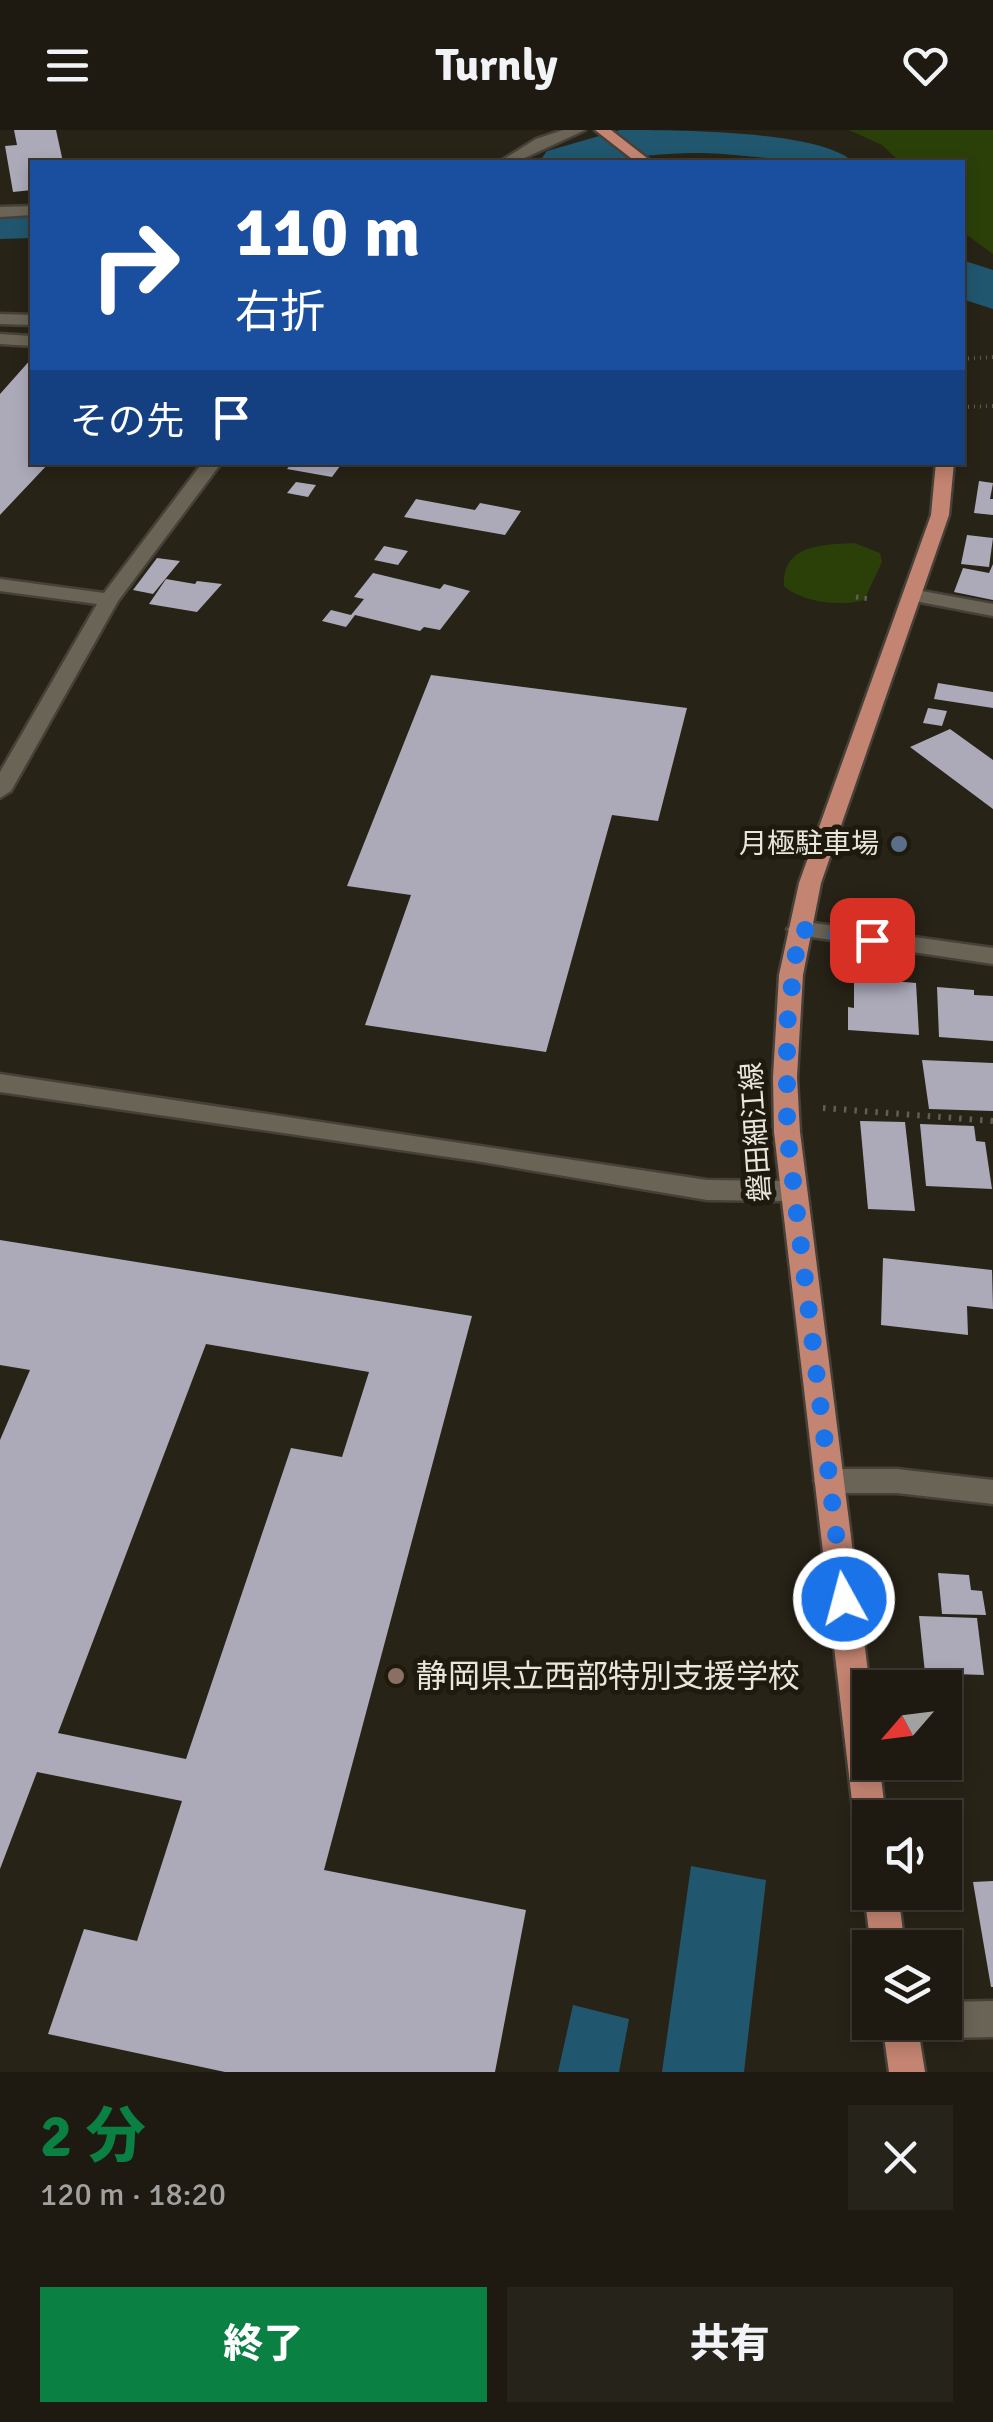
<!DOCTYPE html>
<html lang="ja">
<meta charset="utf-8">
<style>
:root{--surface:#1e1a11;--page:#26231a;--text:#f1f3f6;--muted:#a1a19f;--line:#3c3831;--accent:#0b8043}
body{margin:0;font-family:Signika,"Noto Sans JP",sans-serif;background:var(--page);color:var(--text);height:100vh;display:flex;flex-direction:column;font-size:38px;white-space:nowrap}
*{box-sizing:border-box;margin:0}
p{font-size:32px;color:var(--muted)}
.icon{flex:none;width:55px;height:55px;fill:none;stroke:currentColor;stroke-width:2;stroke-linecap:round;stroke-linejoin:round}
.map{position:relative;height:1942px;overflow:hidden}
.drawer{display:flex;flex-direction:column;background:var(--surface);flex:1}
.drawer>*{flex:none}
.top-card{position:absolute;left:30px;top:30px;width:935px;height:305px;border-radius:0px;box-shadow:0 5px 15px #0003,0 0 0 2px var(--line);background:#1a4fa0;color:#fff;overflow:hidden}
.needle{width:65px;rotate:242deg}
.tools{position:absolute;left:852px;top:1540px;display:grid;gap:20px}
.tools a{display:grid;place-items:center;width:110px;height:110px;border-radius:0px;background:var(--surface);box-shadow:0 5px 15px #0003,0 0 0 2px var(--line);font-size:50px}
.pin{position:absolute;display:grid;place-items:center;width:85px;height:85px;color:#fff;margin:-42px;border-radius:20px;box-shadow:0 5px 15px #0006}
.me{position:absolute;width:110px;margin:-55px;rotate:353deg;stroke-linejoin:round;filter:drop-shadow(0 0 8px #0008)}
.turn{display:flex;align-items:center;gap:35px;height:210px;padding:0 40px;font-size:45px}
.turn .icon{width:130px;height:130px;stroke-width:2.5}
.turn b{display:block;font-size:70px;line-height:85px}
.then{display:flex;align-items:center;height:95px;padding:0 40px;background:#0003;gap:20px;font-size:38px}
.round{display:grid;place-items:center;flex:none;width:105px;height:105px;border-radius:0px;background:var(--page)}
.overview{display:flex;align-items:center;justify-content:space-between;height:170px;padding:0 40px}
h1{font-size:60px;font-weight:800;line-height:75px;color:var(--accent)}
.button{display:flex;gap:20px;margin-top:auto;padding:20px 40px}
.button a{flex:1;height:115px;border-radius:0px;background:var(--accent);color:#fff;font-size:40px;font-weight:800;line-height:115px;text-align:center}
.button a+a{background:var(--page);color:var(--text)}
header{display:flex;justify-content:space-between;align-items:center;height:130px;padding:0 40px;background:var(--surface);font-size:45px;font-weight:800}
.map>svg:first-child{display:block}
.green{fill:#2b4008}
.water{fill:#20576e}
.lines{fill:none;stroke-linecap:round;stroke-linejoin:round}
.river{fill:#20576e;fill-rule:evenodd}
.building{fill:#aca9b9;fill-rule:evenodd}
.minor-casing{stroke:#454038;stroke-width:5}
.major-casing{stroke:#454038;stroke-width:5}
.path-far2{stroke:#625e53;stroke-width:4;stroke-dasharray:1 5;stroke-linecap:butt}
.path-far1{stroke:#625e53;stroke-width:5;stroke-dasharray:2.5 6;stroke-linecap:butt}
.path{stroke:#625e53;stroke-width:6;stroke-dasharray:2.5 8;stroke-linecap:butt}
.minor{fill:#6a6456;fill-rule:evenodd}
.major{fill:#c38471;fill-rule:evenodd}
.route{stroke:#1a73e8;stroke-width:18;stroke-dasharray:0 32.4}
.service-dot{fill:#5c6f8a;stroke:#1e1a0e;stroke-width:4}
.education-dot{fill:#8d6e63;stroke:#1e1a0e;stroke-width:4}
.labels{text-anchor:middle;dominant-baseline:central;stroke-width:10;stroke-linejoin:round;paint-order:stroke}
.poi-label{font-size:28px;fill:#e9e6de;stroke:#1e1a0e;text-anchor:end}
.street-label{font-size:28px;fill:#e9e6de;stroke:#1e1a0e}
.near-poi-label{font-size:32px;fill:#e9e6de;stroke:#1e1a0e;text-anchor:start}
</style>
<header><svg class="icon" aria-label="menu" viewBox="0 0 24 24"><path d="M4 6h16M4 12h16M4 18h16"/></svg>Turnly<svg class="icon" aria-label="heart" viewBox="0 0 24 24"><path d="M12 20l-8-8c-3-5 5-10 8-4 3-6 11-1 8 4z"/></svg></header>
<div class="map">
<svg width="993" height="1942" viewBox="0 0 993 1942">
<rect width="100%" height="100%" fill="#282317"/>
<path class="green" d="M849 0H993V124L963 102 962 32H900L882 15Z
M854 413 880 423 882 432 864 470C842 477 801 472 784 456 782 414 823 415 854 413Z"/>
<path class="water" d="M691 1736 766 1750 744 1942H662Z
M573 1875 629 1889 619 1942H558Z"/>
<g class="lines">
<path class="river" d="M620 0C672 0 822 0 853 32 801 35 751 24 700 23 646 22 593 36 539 32L547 21Z
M32 76V108L0 109V77Z
M962 130 993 140V179L962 169Z"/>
</g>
<path class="building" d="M14 0H56L63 32H32V60L13 62 5 16 17 15Z
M32 228V332H50L0 385V264Z
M293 332H343L332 347 287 339Z
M979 351 993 353 990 369H993V385L974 383Z
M296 352 316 355 308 367 287 363Z
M416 369 475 380 480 373 521 381 505 405 404 387Z
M967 405 993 408 989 437 961 434Z
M384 416 408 421 398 435 374 430Z
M157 428 180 431 153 464 133 460Z
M993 434V470L954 462 963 438 989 443Z
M373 443 440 459 444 454 470 461 440 500 424 497 420 501 355 485 346 497 322 491 331 480 351 485 364 469 354 467Z
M166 449 195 454 197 451 222 454 197 482 149 474Z
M431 545 687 578 658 691 612 685 546 922 365 895 411 765 347 756Z
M938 553 993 562V578L934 569Z
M928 578 947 581 942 596 923 593Z
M950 599 993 630V679L910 617Z
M854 836 879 838 880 850 916 853 919 905 848 900V877L854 878Z
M937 857 974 860V865L993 866V911L939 907Z
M922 930 993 933V981L929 979Z
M860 991 905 992 915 1081 868 1079Z
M920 994 974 996 976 1011 985 1012 992 1059 926 1056Z
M0 1110 472 1186 324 1740 526 1780 495 1942H225L48 1904 84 1799 137 1811 182 1671 37 1642 0 1739V1310L30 1240 0 1235ZM206 1214 369 1242 342 1327 291 1318 186 1629 58 1603Z
M883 1128 992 1140 993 1179 967 1176 968 1205 881 1195Z
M938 1443 969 1445 971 1460 982 1461 986 1485 942 1484Z
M919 1486 977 1488 984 1545 925 1543Z
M993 1751V1857H991L973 1752Z"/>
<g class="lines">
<g class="minor-casing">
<path id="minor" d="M563 0H585L516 32H499L536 9Z
M0 77 32 76V85L0 87Z
M0 184 32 185V195L0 194Z
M0 204 32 206V216L0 214Z
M203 332H222L118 471 11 661 0 668V642L97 474 0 461V449L104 463Z
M911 459 993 474V486L904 469V461Z
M799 791 993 818V834L791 804 787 799Z
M0 944 707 1050 794 1051 803 1054 807 1061 803 1068 794 1071 707 1070 476 1031 0 962Z
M829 1339H897L993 1350V1374L897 1363H829L819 1360 814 1351 819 1342Z
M993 1871V1907L945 1908 933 1902 929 1892H945V1872Z"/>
</g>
<g class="major-casing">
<path id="major" d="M595 0H611L652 32H636Z
M936 332H954L949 385 821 753 803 845 797 947 800 1002 870 1558V1632H879L886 1688H870V1703L858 1699 854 1688 774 1002 773 947 779 845 799 753 931 385Z
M870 1750V1762H898L905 1818H871L864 1762Z
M882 1892H917L925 1942H889Z"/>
</g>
<path class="path-far2" d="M962 229 993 227
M962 277 993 276"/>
<path class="path-far1" d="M856 467 871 469"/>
<path class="path" d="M823 978 993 991"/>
<use href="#minor" class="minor"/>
<use href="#major" class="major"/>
</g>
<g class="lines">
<path class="route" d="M844 1469 787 1002V895L799 799 872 810"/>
</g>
<circle class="service-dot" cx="899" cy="714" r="10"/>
<circle class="education-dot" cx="396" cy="1546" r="10"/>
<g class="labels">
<g class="poi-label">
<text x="879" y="714">月極駐車場</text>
</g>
<g class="street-label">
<text transform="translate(756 1002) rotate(-94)">磐田細江線</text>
</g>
<g class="near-poi-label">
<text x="416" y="1546">静岡県立西部特別支援学校</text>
</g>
</g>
</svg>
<div class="tools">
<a><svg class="needle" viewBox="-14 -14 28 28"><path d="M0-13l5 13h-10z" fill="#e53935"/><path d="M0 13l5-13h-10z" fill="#a1a19f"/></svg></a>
<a><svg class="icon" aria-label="sound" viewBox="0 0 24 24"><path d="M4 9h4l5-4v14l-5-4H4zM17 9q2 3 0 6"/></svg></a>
<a><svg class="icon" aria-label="layers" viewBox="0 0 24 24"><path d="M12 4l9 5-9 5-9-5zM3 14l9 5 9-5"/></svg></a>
</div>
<div class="pin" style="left:872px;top:810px;background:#d93025"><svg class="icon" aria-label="arrive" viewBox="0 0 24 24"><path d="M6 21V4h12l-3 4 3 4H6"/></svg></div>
<svg class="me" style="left:844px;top:1469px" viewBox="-20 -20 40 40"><circle r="17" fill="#1a73e8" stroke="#fff" stroke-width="3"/><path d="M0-11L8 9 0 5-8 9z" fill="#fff"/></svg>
<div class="top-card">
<div class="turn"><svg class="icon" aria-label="right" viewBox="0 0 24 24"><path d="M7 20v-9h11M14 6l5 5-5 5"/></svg><div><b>110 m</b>右折</div></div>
<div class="then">その先<svg class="icon" aria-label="arrive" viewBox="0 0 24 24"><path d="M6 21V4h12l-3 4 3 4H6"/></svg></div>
</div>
</div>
<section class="drawer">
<div class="overview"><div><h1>2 分</h1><p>120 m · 18:20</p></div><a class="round"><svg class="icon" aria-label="close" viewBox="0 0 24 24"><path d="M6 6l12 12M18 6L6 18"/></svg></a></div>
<div class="button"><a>終了</a><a>共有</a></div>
</section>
